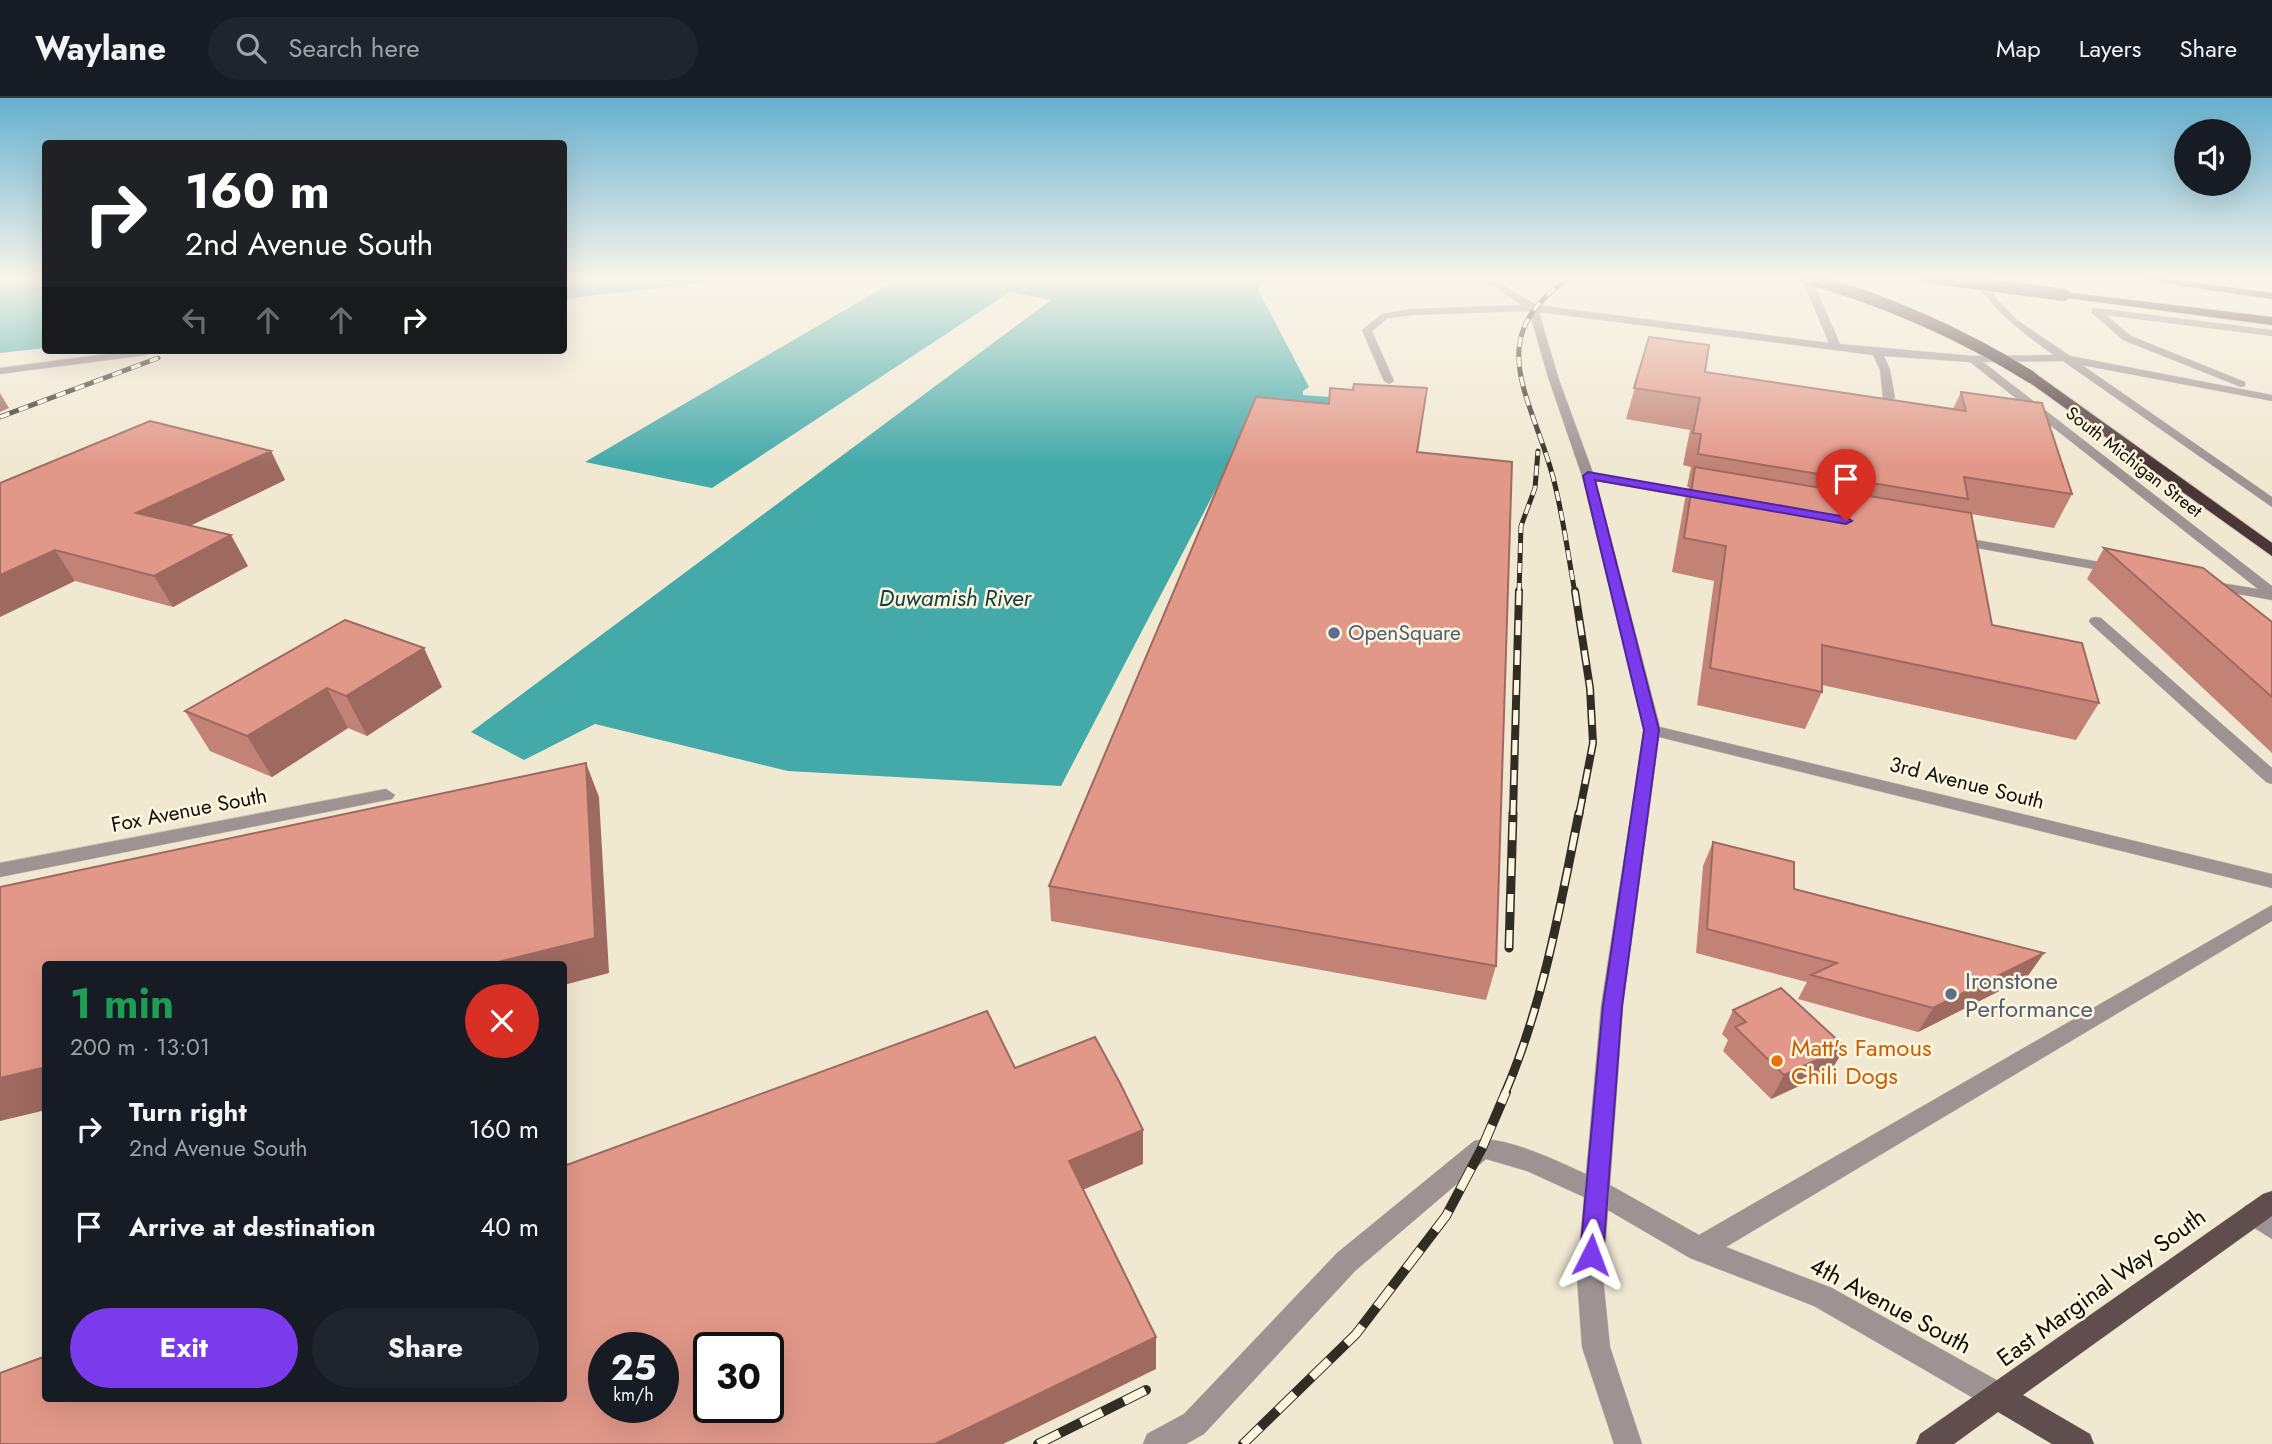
<!DOCTYPE html>
<meta charset="utf-8">
<style>
:root{--surface:#171b24;--page:#20242c;--text:#f1f3f6;--muted:#9ea1a6;--line:#363941;--accent:#7c3aed}
body{margin:0;font-family:Jost,sans-serif;background:var(--page);color:var(--text);height:100vh;display:flex;flex-direction:column;font-size:26px;white-space:nowrap}
*{box-sizing:border-box;margin:0}
p{font-size:23px;color:var(--muted)}
.icon{flex:none;width:38px;height:38px;fill:none;stroke:currentColor;stroke-width:2;stroke-linecap:round;stroke-linejoin:round}
.map{position:relative;flex:1;overflow:hidden}
.panel{position:absolute;left:42px;top:863px;width:525px;height:441px;display:flex;flex-direction:column;background:var(--surface);border-radius:7px;box-shadow:0 7px 28px #0002}
.panel>*{flex:none}
.guide{position:absolute;left:42px;top:42px;width:525px;height:214px;border-radius:7px;box-shadow:0 7px 28px #0002;background:#202124;color:#fff;overflow:hidden}
.controls{position:absolute;left:2174px;top:21px;display:grid;gap:14px}
.controls a{display:grid;place-items:center;width:77px;height:77px;border-radius:50%;background:var(--surface);box-shadow:0 7px 28px #0002;font-size:35px}
.speed{position:absolute;left:588px;top:1234px;display:flex;gap:14px;font-size:35px;font-weight:700;text-align:center}
.speed>*{display:grid;place-content:center;width:91px;height:91px;border-radius:50%;background:var(--surface);box-shadow:0 7px 28px #0002;line-height:1}
.speed small{font-size:18px;font-weight:400}
.speed .limit{border:4px solid #111;border-radius:10px;background:#fff;color:#111}
.pin{position:absolute;display:grid;place-items:center;width:60px;height:60px;color:#fff;margin:-72px -30px;border-radius:50% 50% 50% 0;rotate:-45deg;box-shadow:0 0 7px #0007}
.pin .icon{rotate:45deg}
.me{position:absolute;width:77px;margin:-38px;rotate:3deg;stroke-linejoin:round;filter:drop-shadow(0 0 5px #0008)}
.turn{display:flex;align-items:center;gap:24px;height:147px;padding:0 28px;font-size:32px}
.turn .icon{width:91px;height:91px;stroke-width:2.5}
.turn b{display:block;font-size:49px;line-height:60px}
.lanes{display:flex;align-items:center;height:66px;padding:0 28px;background:#0003;justify-content:center;gap:35px;direction:ltr}
.lanes .off{opacity:.35}
.round{display:grid;place-items:center;flex:none;width:74px;height:74px;border-radius:37px;background:var(--page)}
.head{display:flex;align-items:center;justify-content:space-between;height:119px;padding:0 28px}
h1{font-size:42px;font-weight:700;line-height:52px;color:#1e9e55}
.cta{display:flex;gap:14px;margin-top:auto;padding:14px 28px}
.cta a{flex:1;height:80px;border-radius:42px;background:var(--accent);color:#fff;font-size:28px;font-weight:700;line-height:80px;text-align:center}
.cta a+a{background:var(--page);color:var(--text)}
ul{padding:0;list-style:none}
li{display:flex;align-items:center;gap:21px;height:98px;padding:0 28px}
li div{flex:1}
li b{display:block;font-size:26px}
li em{font-style:normal}
header{display:flex;align-items:center;gap:42px;box-sizing:border-box;height:98px;padding:0 35px;background:var(--surface);border-bottom:2px solid var(--line)}
header strong{font-size:33px}
nav{display:flex;gap:38px;margin-inline-start:auto;font-size:24px}
.search{width:490px;height:63px;background:var(--page);display:flex;align-items:center;gap:18px;box-sizing:border-box;padding:0 24px;border-radius:38px;color:var(--muted);font-size:26px}
.map>svg:first-child{display:block}
.water{fill:#43a9a9}
.lines{fill:none;stroke-linecap:round;stroke-linejoin:round}
.minor-casing{stroke:#cdc5b2;stroke-width:1}
.major-casing{stroke:#cdc5b2;stroke-width:1}
.highway-casing{stroke:#cdc5b2;stroke-width:2}
.minor{fill:#9e9293;fill-rule:evenodd}
.major{fill:#604d4e;fill-rule:evenodd}
.highway{fill:#4a3537;fill-rule:evenodd}
.rail-far3-casing{stroke:#312d24;stroke-width:5}
.rail-far2-casing{stroke:#312d24;stroke-width:8}
.rail-far1-casing{stroke:#312d24;stroke-width:9}
.rail-casing{stroke:#312d24;stroke-width:10}
.rail-far3{stroke:#fef5df;stroke-width:3.5;stroke-dasharray:10;stroke-linecap:butt}
.rail-far2{stroke:#fef5df;stroke-width:5;stroke-dasharray:15;stroke-linecap:butt}
.rail-far1{stroke:#fef5df;stroke-width:6;stroke-dasharray:18;stroke-linecap:butt}
.rail{stroke:#fef5df;stroke-width:8;stroke-dasharray:24;stroke-linecap:butt}
.highway-bridge-casing{stroke:#cdc5b2;stroke-width:13;stroke-linecap:butt}
.highway-bridge{stroke:#4a3537;stroke-width:12}
.wall{fill:#c28376}
.shaded-wall{fill:#9e6a60}
.building{fill:#e29889;stroke:#9e6a60;stroke-width:2;fill-rule:evenodd}
.route{fill:#7c3aed;stroke:#51269a;stroke-width:2}
.service-dot{fill:#5c6f8a;stroke:#fef5df;stroke-width:2.5}
.food-dot{fill:#e8710a;stroke:#fef5df;stroke-width:2.5}
.labels{text-anchor:middle;dominant-baseline:central;stroke-width:5;stroke-linejoin:round;paint-order:stroke}
.far-street-label{font-size:18px;fill:#110e07;stroke:#fef5df}
.service-label{font-size:21px;fill:#4e5e75;stroke:#fef5df;text-anchor:start}
.street-label{font-size:21px;fill:#110e07;stroke:#fef5df}
.water-label{font-size:23px;font-style:italic;fill:#0f3e3f;stroke:#fef5df}
.near-service-label{font-size:24px;fill:#4e5e75;stroke:#fef5df;text-anchor:start}
.near-food-label{font-size:24px;fill:#c56008;stroke:#fef5df;text-anchor:start}
.near-street-label{font-size:24px;fill:#110e07;stroke:#fef5df}
</style>
<header>
<strong>Waylane</strong>
<div class="search"><svg class="icon" aria-label="search" viewBox="0 0 24 24"><circle cx="10" cy="10" r="6"/><path d="M15 15l6 6"/></svg>Search here</div>
<nav><a>Map</a><a>Layers</a><a>Share</a></nav>
</header>
<div class="map">
<svg width="2272" height="1346" viewBox="0 0 2272 1346">
<rect width="100%" height="100%" fill="#f1e8d2"/>
<path class="water" d="M0 179H45V250L0 255Z
M564 179H752L564 201Z
M901 179H1267L1258 192 1309 289 1303 293V297L1329 299 1326 330 1239 347 1061 688 788 673 595 626 524 662 471 634 1051 202 1010 194 712 390 585 364Z"/>
<g class="lines">
<g class="minor-casing">
<path id="minor" d="M1479 179H1490L1536 207 1829 245 1801 179H1811L1840 246 1973 258 2054 257C2021 234 1994 213 1972 179H1982L1996 200 2017 222 2070 258 2272 297V303L2082 267 2272 399V409L2063 263 1983 264 2272 488V502L2204 490 2202 487 2209 483 2258 491 1970 264 1884 258 1890 272 1895 300 1889 303 1883 300 1880 272 1873 257 1539 214 1558 279 1593 375 1709 395 1715 399 1709 403 1596 383 1660 629 2272 776V790L1659 639 1623 908 1610 1087 1699 1137 2272 807V823L1726 1149 1832 1190 2009 1289 2013 1299 2009 1309 1999 1313 1989 1309 1814 1208 1690 1160 1608 1112 1603 1179 1610 1249 1642 1346H1614L1582 1249 1577 1179 1584 1099 1527 1073 1486 1061 1355 1173 1204 1336 1186 1346H1143L1147 1336 1184 1316 1337 1155 1474 1043C1498 1034 1562 1065 1586 1076L1601 908 1644 632 1582 378 1548 279 1529 213 1411 217 1388 220 1372 233 1394 283 1389 286 1384 283 1362 232 1382 216 1411 211 1522 207Z
M2095 210 2272 232V238L2106 217 2131 238 2245 284V288L2241 289 2123 242 2092 215V211Z
M137 252 151 254 146 257 0 276V270Z
M1954 438 2116 467 2123 471 2116 475 1949 445V439Z
M2096 519 2101 520 2272 670V686L2266 684 2091 526 2089 523 2091 520Z
M386 691 395 697 392 701 0 779V765Z
M2254 1105 2272 1114V1141L2245 1124 2241 1116 2245 1108Z"/>
</g>
<g class="major-casing">
<path id="major" d="M2272 1093V1118L2023 1297 2090 1336 2094 1346H2052L1998 1314 1954 1346H1916L1920 1336 2263 1096Z"/>
</g>
<g class="highway-casing">
<path id="highway" d="M2121 179H2152L2272 195V201Z
M2064 194 2272 219V227L2060 199 2058 197Z
M2026 276H2036L2272 445V458L2026 282Z"/>
</g>
<use href="#minor" class="minor"/>
<use href="#major" class="major"/>
<use href="#highway" class="highway"/>
<g class="rail-far3-casing">
<path id="rail-far3" d="M1571 179C1480 238 1531 297 1553 379 1563 417 1568 457 1575 495
M0 319 158 260
M1519 495 1521 428 1535 390 1538 353"/>
</g>
<g class="rail-far2-casing">
<path id="rail-far2" d="M1575 493 1590 590 1593 645 1579 717
M1513 717 1519 493"/>
</g>
<g class="rail-far1-casing">
<path id="rail-far1" d="M1509 850 1513 715
M1505 995C1543 907 1560 809 1579 715"/>
</g>
<g class="rail-casing">
<path id="rail" d="M1038 1346 1146 1292
M1243 1346 1356 1236 1446 1118 1482 1050 1506 994"/>
</g>
<use href="#rail-far3" class="rail-far3"/>
<use href="#rail-far2" class="rail-far2"/>
<use href="#rail-far1" class="rail-far1"/>
<use href="#rail" class="rail"/>
<g class="highway-bridge-casing">
<path id="highway-bridge" d="M1804 179C1885 202 1959 234 2031 279
M1928 179 2064 197"/>
</g>
<use href="#highway-bridge" class="highway-bridge"/>
</g>
<path class="wall" d="M1649 239 1705 274 1953 311 1961 294 2072 396 2054 430 1971 416 1992 527 2099 605 2076 642 1822 587V594L1805 631 1697 607 1714 483 1672 474 1685 401 1689 389H1687L1691 369 1683 367 1690 332 1626 321Z
M1330 290 1417 354 1496 868 1486 902 1051 823 1049 788 1329 306Z
M271 353 285 382 190 428 248 468 173 509 75 483 0 385Z
M2104 450 2272 524V655L2087 481Z
M345 522 442 589 367 638 348 630 272 679 210 653 185 613Z
M1713 744 1794 791 2044 855 2027 879 1918 934 1798 901 1807 884 1696 855 1703 768Z
M1733 912 1845 949 1831 973 1771 1001 1723 953 1728 942 1722 936Z"/>
<path class="shaded-wall" d="M0 295 9 310 0 314Z
M271 353 285 382 154 445 136 415Z
M231 437 248 468 173 509 154 478Z
M55 452 75 483 0 519V477Z
M424 550 442 589 367 638 346 598Z
M327 590 348 630 272 679 247 638Z
M586 665 599 699 609 875 564 887V866H490Z
M2044 855 2027 879 1918 934 1933 910Z
M1845 949 1831 973 1771 1001 1784 977Z
M46 969V1012L0 1023V980Z
M1143 1032V1066L1071 1097 1069 1063Z
M1156 1239V1271L1003 1346H935Z"/>
<path class="building" d="M1649 239 1709 247 1705 274 1966 313 1961 294 2042 305 2072 396 1964 379 1968 401 1698 356 1701 336 1693 335 1700 300 1634 290Z
M1354 286 1427 290 1417 354 1512 364 1496 868 1049 788 1256 299 1329 306 1330 290 1353 292Z
M150 323 271 353 136 415 231 437 154 478 55 452 0 477V385Z
M1695 369 1971 415 1992 527 2082 545 2099 605 1822 547V594L1710 570 1726 448 1684 440Z
M2104 450 2203 470 2272 524V599Z
M345 522 424 550 346 598 327 590 247 638 185 613Z
M586 665 595 840 490 866H46V969L0 980V789Z
M1713 744 1794 764V791L2044 855 1933 910 1811 877 1837 865 1707 831Z
M1781 890 1845 949 1784 977 1735 929 1746 924 1733 912Z
M987 913 1015 970 1095 939 1120 985 1143 1032 1069 1063 1156 1239 935 1346H0V1275L46 1258V1300H564V1068ZM604 1250H663V1309H604ZM709 1250H768V1309H709Z"/>
<linearGradient id="sky" x2="0" y2="1"><stop stop-color="#66b0cf"/><stop offset="0.49" stop-color="#f9f5eb"/><stop offset="1" stop-color="#f9f5eb" stop-opacity="0"/></linearGradient>
<rect width="2272" height="367" fill="url(#sky)"/>
<path class="route" d="M1588 374 1846 419 1852 423 1846 426 1595 382 1659 632 1622 908 1603 1157 1600 1165 1591 1168 1583 1165 1580 1157 1603 908 1644 632 1583 378Z"/>
<g class="service-dot">
<circle cx="1334" cy="535" r="7"/>
<circle cx="1951" cy="896" r="7"/>
</g>
<circle class="food-dot" cx="1777" cy="963" r="7"/>
<g class="labels">
<g class="far-street-label">
<text transform="translate(2134 364) rotate(38)">South Michigan Street</text>
</g>
<g class="service-label">
<text x="1348" y="535">OpenSquare</text>
</g>
<g class="street-label">
<text transform="translate(1967 685) rotate(14)">3rd Avenue South</text>
<text transform="translate(189 712) rotate(-11)">Fox Avenue South</text>
</g>
<g class="water-label">
<text x="955" y="500">Duwamish River</text>
</g>
<g class="near-service-label">
<text x="1965" y="882">Ironstone<tspan x="1965" dy="28">Performance</tspan></text>
</g>
<g class="near-food-label">
<text x="1791" y="949">Matt's Famous<tspan x="1791" dy="28">Chili Dogs</tspan></text>
</g>
<g class="near-street-label">
<text transform="translate(2101 1189) rotate(-36)">East Marginal Way South</text>
<text transform="translate(1891 1207) rotate(28)">4th Avenue South</text>
</g>
</g>
</svg>
<div class="controls">
<a><svg class="icon" aria-label="sound" viewBox="0 0 24 24"><path d="M4 9h4l5-4v14l-5-4H4zM17 9q2 3 0 6"/></svg></a>
</div>
<div class="speed"><div>25<small>km/h</small></div><div class="limit">30</div></div>
<div class="pin" style="left:1846px;top:423px;background:#d93025"><svg class="icon" aria-label="arrive" viewBox="0 0 24 24"><path d="M6 21V4h12l-3 4 3 4H6"/></svg></div>
<svg class="me" style="left:1591px;top:1157px" viewBox="-20 -20 40 40"><path d="M0-17L14 15 0 8-14 15z" fill="#7c3aed" stroke="#fff" stroke-width="4"/></svg>
<div class="guide">
<div class="turn"><svg class="icon" aria-label="right" viewBox="0 0 24 24"><path d="M7 20v-9h11M14 6l5 5-5 5"/></svg><div><b>160 m</b>2nd Avenue South</div></div>
<div class="lanes"><svg class="icon off" aria-label="left" viewBox="0 0 24 24"><path d="M17 20v-9H6M10 6l-5 5 5 5"/></svg><svg class="icon off" aria-label="ahead" viewBox="0 0 24 24"><path d="M12 20V5M6 11l6-6 6 6"/></svg><svg class="icon off" aria-label="ahead" viewBox="0 0 24 24"><path d="M12 20V5M6 11l6-6 6 6"/></svg><svg class="icon" aria-label="right" viewBox="0 0 24 24"><path d="M7 20v-9h11M14 6l5 5-5 5"/></svg></div>
</div>
<section class="panel">
<div class="head"><div><h1>1 min</h1><p>200 m · 13:01</p></div><a class="round" style="background:#d93025;color:#fff"><svg class="icon" aria-label="close" viewBox="0 0 24 24"><path d="M6 6l12 12M18 6L6 18"/></svg></a></div>
<ul>
<li><svg class="icon" aria-label="right" viewBox="0 0 24 24"><path d="M7 20v-9h11M14 6l5 5-5 5"/></svg><div><b>Turn right</b><p>2nd Avenue South</p></div><em>160 m</em></li>
<li><svg class="icon" aria-label="arrive" viewBox="0 0 24 24"><path d="M6 21V4h12l-3 4 3 4H6"/></svg><div><b>Arrive at destination</b></div><em>40 m</em></li>
</ul>
<div class="cta"><a>Exit</a><a>Share</a></div>
</section>
</div>
